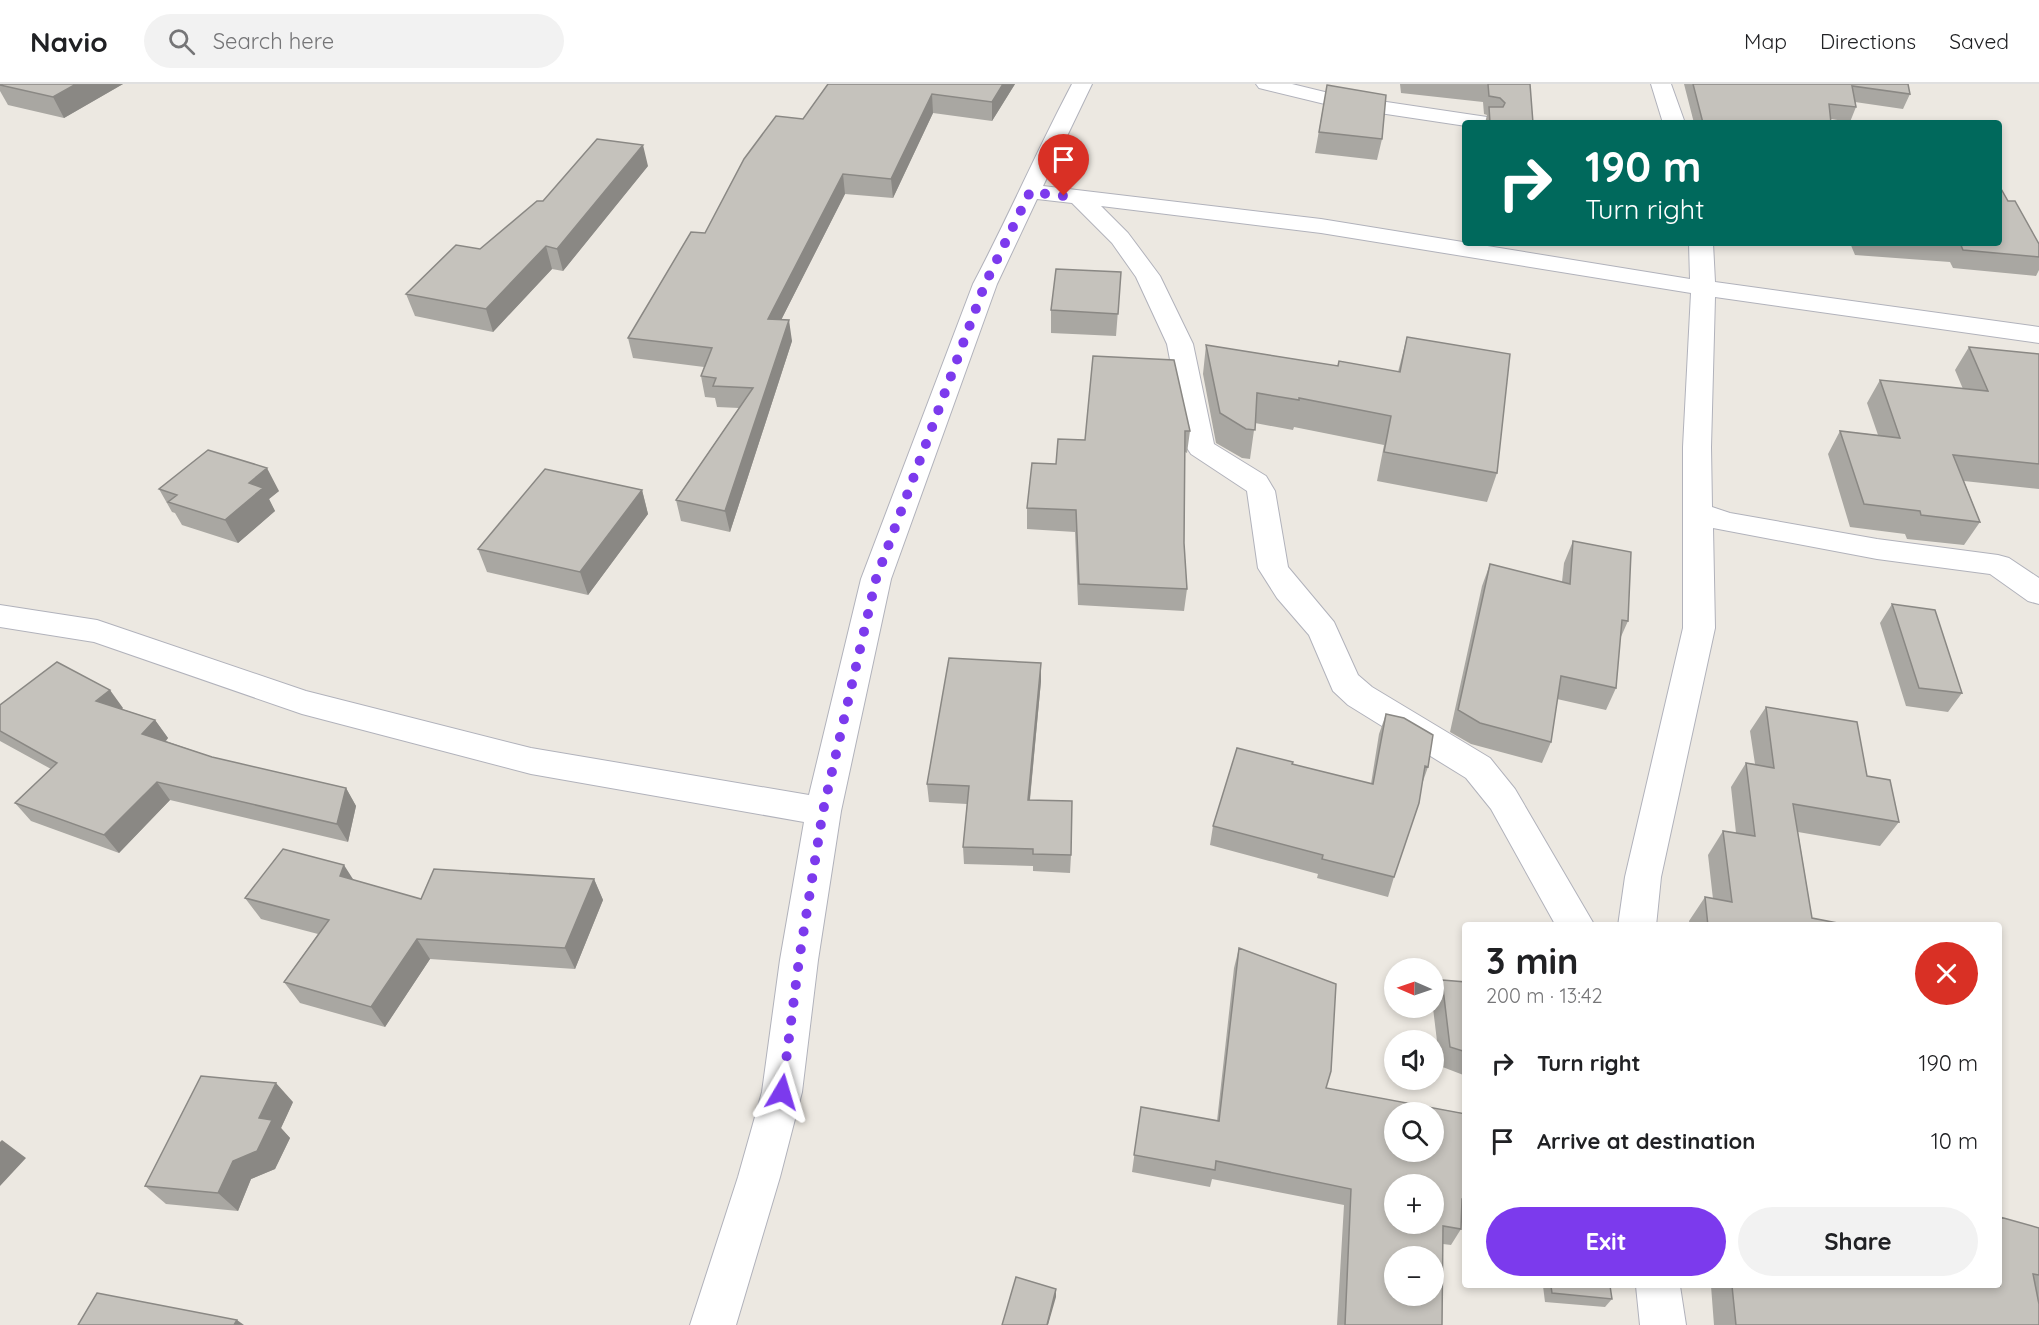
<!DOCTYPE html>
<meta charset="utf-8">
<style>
:root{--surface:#fff;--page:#f2f2f2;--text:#202124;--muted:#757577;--line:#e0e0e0;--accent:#7c3aed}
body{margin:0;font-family:Quicksand,sans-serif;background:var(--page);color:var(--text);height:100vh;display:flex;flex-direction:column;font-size:22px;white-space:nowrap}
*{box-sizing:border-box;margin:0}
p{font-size:20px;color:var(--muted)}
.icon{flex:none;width:33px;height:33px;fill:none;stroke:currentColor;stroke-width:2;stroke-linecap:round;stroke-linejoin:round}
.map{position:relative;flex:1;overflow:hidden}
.panel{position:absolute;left:1462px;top:838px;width:540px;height:366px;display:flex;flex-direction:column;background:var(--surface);border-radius:6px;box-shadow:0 3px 9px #0003}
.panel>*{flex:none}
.top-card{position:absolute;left:1462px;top:36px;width:540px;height:126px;border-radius:6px;box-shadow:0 3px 9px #0003;background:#00695c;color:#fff;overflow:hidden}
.needle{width:39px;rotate:272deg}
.buttons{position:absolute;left:1384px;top:874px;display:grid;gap:12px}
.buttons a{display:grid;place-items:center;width:60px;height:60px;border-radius:50%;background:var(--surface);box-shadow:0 3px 9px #0003;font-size:30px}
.pin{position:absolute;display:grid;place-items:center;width:51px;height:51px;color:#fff;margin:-62px -26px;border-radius:50% 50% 50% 0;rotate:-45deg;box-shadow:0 0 6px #0007}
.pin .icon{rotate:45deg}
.me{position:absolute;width:66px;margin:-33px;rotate:7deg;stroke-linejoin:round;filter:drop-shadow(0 0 4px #0008)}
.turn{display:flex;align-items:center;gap:21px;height:126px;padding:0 24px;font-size:27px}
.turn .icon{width:78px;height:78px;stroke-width:2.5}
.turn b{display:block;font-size:42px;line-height:51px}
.round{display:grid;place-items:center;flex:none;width:63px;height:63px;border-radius:32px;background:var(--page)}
.overview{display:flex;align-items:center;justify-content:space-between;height:102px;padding:0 24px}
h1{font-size:36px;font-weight:800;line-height:45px}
.primary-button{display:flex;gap:12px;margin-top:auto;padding:12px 24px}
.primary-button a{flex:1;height:69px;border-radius:36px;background:var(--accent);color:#fff;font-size:24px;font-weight:800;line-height:69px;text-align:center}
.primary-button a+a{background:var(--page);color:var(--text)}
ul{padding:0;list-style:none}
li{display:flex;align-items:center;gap:18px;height:78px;padding:0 24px}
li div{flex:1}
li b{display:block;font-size:22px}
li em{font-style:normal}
header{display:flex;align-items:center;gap:36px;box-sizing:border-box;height:84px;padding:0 30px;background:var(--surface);border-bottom:2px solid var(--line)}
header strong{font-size:28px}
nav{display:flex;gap:33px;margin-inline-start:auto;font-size:21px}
.search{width:420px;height:54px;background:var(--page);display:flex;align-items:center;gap:15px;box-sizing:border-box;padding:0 21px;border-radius:33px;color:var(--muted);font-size:22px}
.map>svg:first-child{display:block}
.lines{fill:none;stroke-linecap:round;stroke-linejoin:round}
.minor-casing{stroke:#b1b2bb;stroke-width:2}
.minor{fill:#fff;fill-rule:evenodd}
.wall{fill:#a9a7a2}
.shaded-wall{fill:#8a8884}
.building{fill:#c5c2bc;stroke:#8a8884;stroke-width:1.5;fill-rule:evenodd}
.route{stroke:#7c3aed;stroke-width:10;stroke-dasharray:0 18}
</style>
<header>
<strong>Navio</strong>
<div class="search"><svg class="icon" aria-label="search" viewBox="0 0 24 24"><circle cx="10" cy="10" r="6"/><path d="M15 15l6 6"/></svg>Search here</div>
<nav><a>Map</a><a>Directions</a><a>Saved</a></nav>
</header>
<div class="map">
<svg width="2039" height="1241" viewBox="0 0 2039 1241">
<rect width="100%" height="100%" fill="#ece8e1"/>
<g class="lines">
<g class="minor-casing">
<path id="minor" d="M1072 0H1092L1043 102 1321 135 1690 195 1689 159H1713L1715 198 2039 243V259L1715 213 1711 363 1712 423 1730 429 1877 455 1998 471 2009 474 2039 494V520L2028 517 1990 490 1877 475 1713 444 1715 544 1661 793 1656 842H1618L1625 793 1683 544V363L1691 209 1321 149 1101 122 1128 149 1160 192 1193 260 1214 360 1266 392 1275 407 1288 483 1334 538 1358 591 1372 603 1490 674 1515 705 1595 842H1556L1491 725 1466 694 1348 621 1333 607 1309 551 1277 514 1258 484 1247 407 1191 370 1187 364 1167 260 1136 193 1112 159 1072 119 1037 115 997 200 891 495 841 727 818 876 802 1008 780 1093 736 1241H690L738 1093 762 1008 780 876 804 738 531 690 302 630 94 558 0 543V521L97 536 306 607 531 664 809 711 861 495 973 200C1008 134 1037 66 1072 0Z
M1256 0H1292L1333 10 1487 33 1494 35 1498 39H1466V42L1333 22 1259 4Z
M1651 0H1671L1685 39H1663Z
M1636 1202H1680L1686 1241H1640Z"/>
</g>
<use href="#minor" class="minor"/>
</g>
<path class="wall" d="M0 0H123L64 34 8 21 0 7Z
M828 0H1015L992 37 933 29 893 114 845 110 781 236 792 257 730 448 681 437 676 416 739 324 717 323 715 314 705 313 701 292 704 283 633 274 628 254 705 149 803 35Z
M1400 0H1530L1533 39H1485L1487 31 1484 30 1483 18 1401 9Z
M1684 0H1908L1910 10 1903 25 1855 18 1856 23 1850 38 1831 35V39H1694Z
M1327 1 1382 55 1377 76 1315 69Z
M648 82 563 187 552 185 493 248 415 232 406 210 480 165 543 117Z
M2008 117 2039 160V186L2036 192 1953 184 1950 178 1855 171 1850 159H2000Z
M1121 188 1116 252 1051 249V226Z
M1407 253 1497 389 1487 418 1377 397 1384 361 1294 343 1293 346 1255 339 1250 375 1242 374 1216 359 1203 290 1206 261 1338 282 1398 288Z
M1969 263 2039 270V405L1964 397 1980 438 1964 461 1907 455 1905 450 1850 443 1828 370 1840 347 1878 351 1867 319 1880 296 1963 305 1955 286Z
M1093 272 1190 347 1187 369 1185 368 1184 459 1187 505 1184 527 1078 521 1075 448 1027 445V424L1056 380 1085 356Z
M159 405 279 407 269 415 275 427 238 459 182 441 175 429 172 428Z
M642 406 648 430 588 511 487 488 478 465Z
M1573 457 1628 537 1620 555 1616 604 1606 626 1557 615 1551 658 1542 679 1471 660 1450 648 1482 502 1490 480 1562 498 1564 479Z
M1892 520 1962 609 1948 628 1906 622 1880 539Z
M1041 579V597L1030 716 1071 771 1070 789 1033 787V782L964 780 963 763 967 720 929 718 927 700Z
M0 621 123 624 122 625 155 636 168 654 166 657 212 673 346 704 356 722 348 758 170 716 119 769 31 737 15 719 51 685 0 657Z
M1766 623 1867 692 1899 738 1880 762 1798 748 1812 834 1853 842H1690L1689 837 1705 813 1713 815 1708 771 1723 747 1736 749 1731 703 1746 679 1755 680 1750 647Z
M1386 630 1428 683 1421 703 1388 813 1317 794 1318 790 1210 761 1213 742 1292 680 1371 700 1379 650Z
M594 795 603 816 575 885 430 875 385 943 300 919 284 898 318 850 261 835 245 814 353 796 421 815Z
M1239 864 1326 1004 1466 1030V1134L1461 1133V1145L1451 1161 1443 1160 1442 1241H1337L1344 1121 1212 1095 1210 1103 1132 1088 1141 1023 1217 1037 1234 884Z
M1442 896 1466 898V992L1440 982 1433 924 1434 913Z
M293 1018 281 1044 290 1054 275 1085 251 1095 238 1127 166 1120 145 1102Z
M2039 1144V1241H1714L1711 1202H2000Z
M1543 1202H1610L1612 1215 1605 1223 1545 1218Z"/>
<path class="shaded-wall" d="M76 0H123L64 34 53 13Z
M1003 0H1015L992 37V18Z
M932 10 933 29 893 114 891 95Z
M643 61 648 82 563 187 557 165Z
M843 90 845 110 771 256 768 235Z
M546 162 552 185 493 248 486 225Z
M789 236 792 257 730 448 725 427Z
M267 384 279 407 269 415 275 427 238 459 225 436 249 399Z
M642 406 648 430 588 511 580 488Z
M1041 579V597L1028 734V716Z
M110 606 123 624 110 635 96 617Z
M155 636 168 654 156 668 142 650Z
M157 698 170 716 119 769 104 751Z
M346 704 356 722 348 758 337 740Z
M344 781 358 803 340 792Z
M594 795 603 816 575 885 565 864Z
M417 855 430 875 385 943 371 923Z
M276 999 293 1018 281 1044 290 1054 275 1085 251 1095 238 1127 218 1109 233 1077 259 1034Z
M2 1056 26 1074 0 1102V1058Z
M1056 1205V1213L1048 1241H1047Z
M237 1236 244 1241H234Z"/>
<path class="building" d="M0 0H76L53 13 0 1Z
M828 0H1003L992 18 932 10 891 95 843 90 768 235 789 236 725 427 676 416 753 304 713 302 716 294 701 292 712 264 628 254 691 148 705 149 744 75 776 32 803 35Z
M1488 0H1530L1533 39H1490L1489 23H1503L1505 19 1500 14 1489 12Z
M1693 0H1908L1910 10 1852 2 1856 23 1829 20 1831 39H1703Z
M1327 1 1386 11 1382 55 1319 48Z
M597 55 643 61 557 165 546 162 486 225 406 210 456 161 480 165 537 117H543Z
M2000 103 2008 117H2015L2039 160V173L1963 166 1960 159H1956H2000Z
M1056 185 1121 188 1118 230 1051 226Z
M1407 253 1510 270 1497 389 1384 368 1391 332 1299 314V316L1257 309 1255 346 1246 345 1220 329 1206 261 1338 282 1339 277 1400 288Z
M1969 263 2039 270V380L1953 371 1980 438 1921 431 1920 427 1864 420 1840 347 1900 354 1880 296 1988 307Z
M1093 272 1174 276 1190 347H1185L1184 459 1187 505 1079 500 1076 426 1027 424 1032 379 1056 380 1058 355 1085 356Z
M208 366 267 384 249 399 263 404 225 436 168 418 177 411 159 405Z
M545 385 642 406 580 488 478 465Z
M1573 457 1631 468 1628 537 1622 536 1616 604 1561 592 1551 658 1480 639 1458 626 1490 480 1570 500Z
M1892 520 1935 526 1962 609 1919 604Z
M949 574 1041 579 1028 716 1072 717 1071 771 1033 770V765L963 763 969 702 927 700Z
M57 578 110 606 96 617 155 636 142 650 212 673 346 704 337 740 157 698 104 751 15 719 57 679 0 647V621Z
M1766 623 1857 638 1867 692 1890 696 1899 738 1793 720 1812 834 1853 842H1708L1705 813 1732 818 1723 747 1755 752 1746 679 1774 684Z
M1386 630 1404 634 1433 651 1428 683 1425 682 1419 719 1394 793 1322 775 1323 771 1213 742 1237 664 1293 678 1292 680 1373 700Z
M283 765 344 781 340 792 421 815 434 785 594 795 565 864 417 855 371 923 284 898 329 836 245 814Z
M1239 864 1336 900 1331 987 1326 1004 1466 1030V1115H1462L1461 1145 1443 1142 1442 1241H1345L1351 1105 1216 1077 1215 1086 1134 1071 1141 1023 1219 1037ZM1395 1029H1434V1068H1395ZM1395 1101H1434V1140H1395ZM1395 1173H1434V1212H1395Z
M1442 896 1466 898V968L1450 963Z
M201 992 276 999 259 1034 272 1036 257 1067 233 1077 218 1109 145 1102Z
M2000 1133 2039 1144V1191L2033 1190 2039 1220V1241H1736L1732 1202H2000Z
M1016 1193 1056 1205 1047 1241H1002Z
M1551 1202H1610L1612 1215 1552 1209Z
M97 1209 237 1236 234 1241H78Z"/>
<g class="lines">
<path class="route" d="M782 1008 799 876 823 727 876 495 985 200 1030 108 1064 112"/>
</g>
</svg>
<div class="buttons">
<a><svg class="needle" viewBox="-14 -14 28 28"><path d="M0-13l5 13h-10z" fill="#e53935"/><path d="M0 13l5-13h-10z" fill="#757577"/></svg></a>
<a><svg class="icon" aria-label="sound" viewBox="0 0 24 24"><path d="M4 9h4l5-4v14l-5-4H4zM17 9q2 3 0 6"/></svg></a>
<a><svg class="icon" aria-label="search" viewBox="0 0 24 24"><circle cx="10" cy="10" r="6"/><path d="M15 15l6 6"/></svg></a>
<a>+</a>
<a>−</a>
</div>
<div class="pin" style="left:1064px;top:112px;background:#d93025"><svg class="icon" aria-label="arrive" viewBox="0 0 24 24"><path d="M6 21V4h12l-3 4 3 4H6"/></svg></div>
<svg class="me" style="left:782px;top:1008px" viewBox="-20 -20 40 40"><path d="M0-17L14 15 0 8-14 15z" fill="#7c3aed" stroke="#fff" stroke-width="4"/></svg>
<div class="top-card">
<div class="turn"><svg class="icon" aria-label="right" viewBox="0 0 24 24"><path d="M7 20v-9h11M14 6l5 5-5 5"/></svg><div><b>190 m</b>Turn right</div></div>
</div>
<section class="panel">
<div class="overview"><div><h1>3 min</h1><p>200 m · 13:42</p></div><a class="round" style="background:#d93025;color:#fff"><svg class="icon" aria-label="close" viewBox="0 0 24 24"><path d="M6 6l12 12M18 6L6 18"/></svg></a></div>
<ul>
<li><svg class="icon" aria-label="right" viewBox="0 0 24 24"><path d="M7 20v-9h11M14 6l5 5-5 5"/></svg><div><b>Turn right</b></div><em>190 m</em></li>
<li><svg class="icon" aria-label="arrive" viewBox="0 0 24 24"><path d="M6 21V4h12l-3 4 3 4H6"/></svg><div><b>Arrive at destination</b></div><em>10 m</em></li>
</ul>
<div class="primary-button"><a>Exit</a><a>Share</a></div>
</section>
</div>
